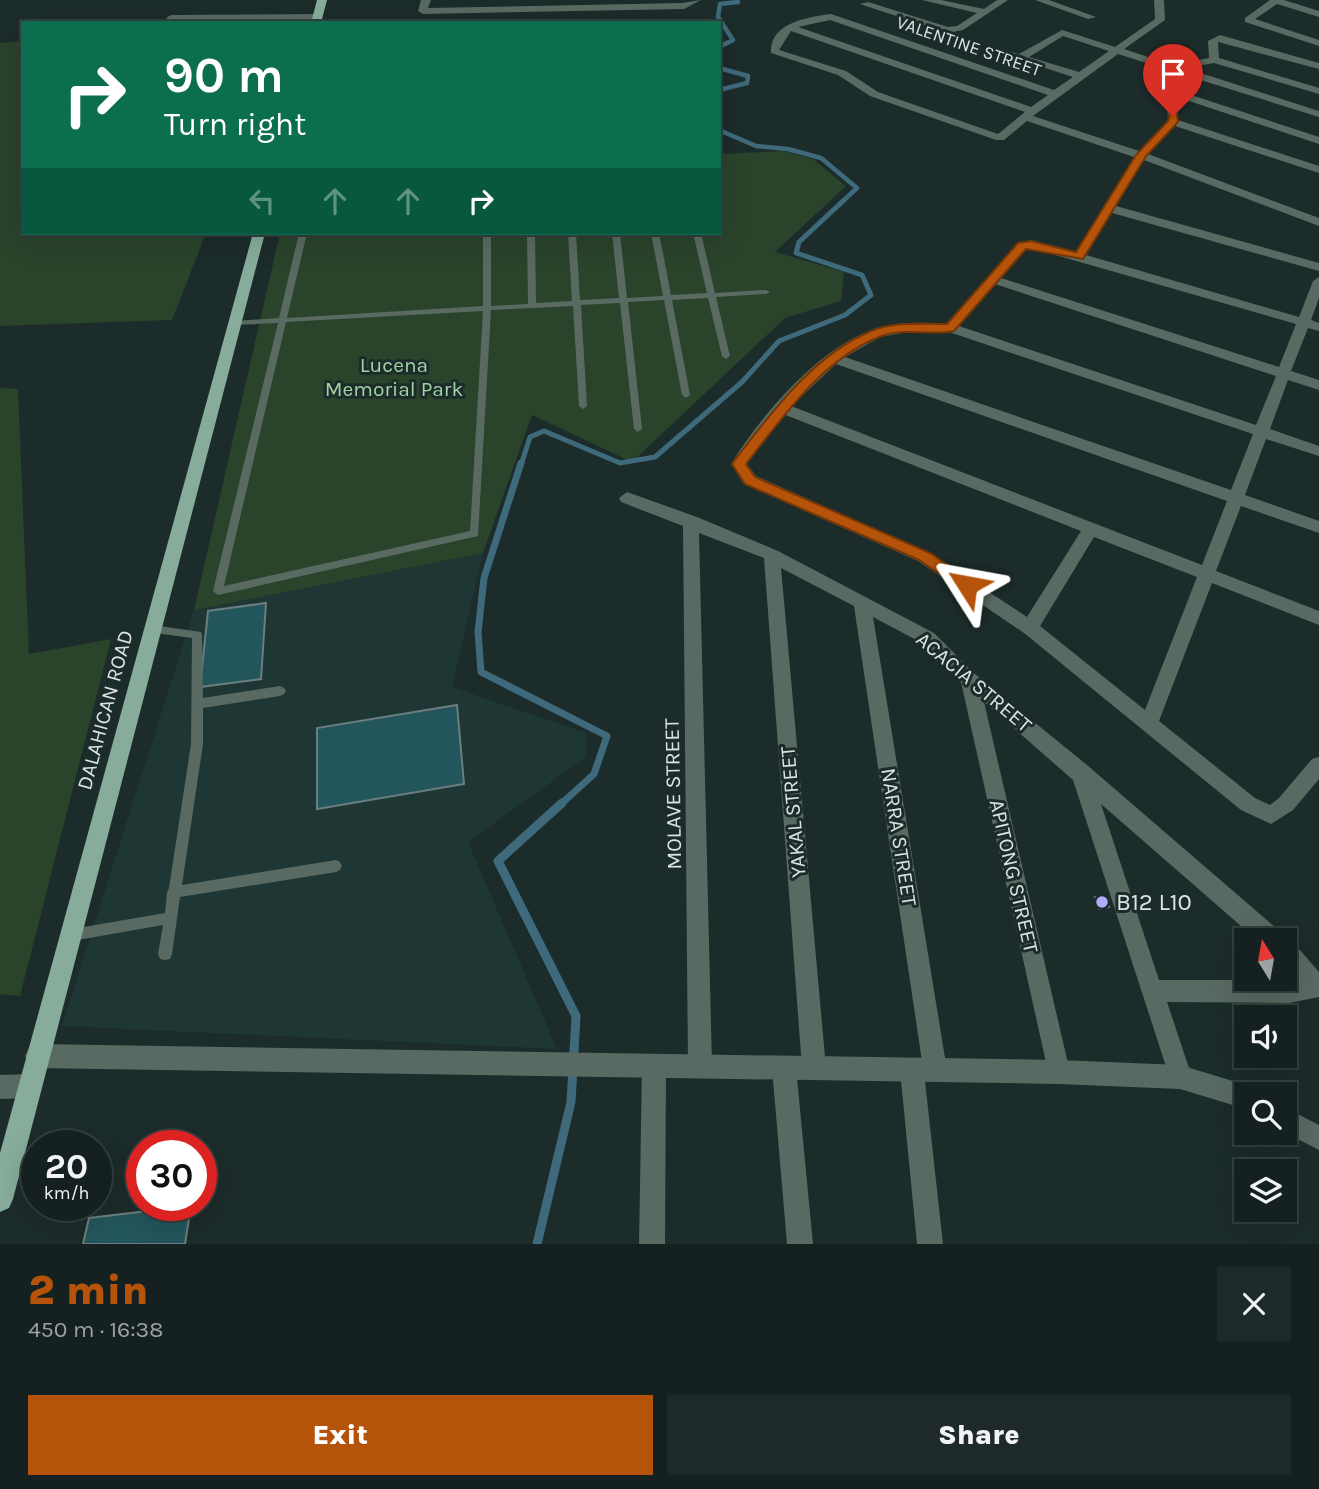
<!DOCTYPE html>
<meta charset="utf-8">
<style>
:root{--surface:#152120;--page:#1e2929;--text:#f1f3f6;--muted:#9da3a5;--line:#343e3e;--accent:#b45309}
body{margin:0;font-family:Karla,sans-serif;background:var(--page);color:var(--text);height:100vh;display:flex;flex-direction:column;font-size:26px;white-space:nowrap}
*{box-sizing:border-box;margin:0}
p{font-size:23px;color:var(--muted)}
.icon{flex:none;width:38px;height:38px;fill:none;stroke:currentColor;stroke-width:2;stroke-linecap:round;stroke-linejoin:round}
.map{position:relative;height:1244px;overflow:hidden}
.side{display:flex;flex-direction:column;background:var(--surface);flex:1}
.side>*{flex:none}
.hud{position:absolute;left:21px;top:21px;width:700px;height:214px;border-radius:0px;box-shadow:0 7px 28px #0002,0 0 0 2px var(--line);background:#0b6e4f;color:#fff;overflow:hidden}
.needle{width:46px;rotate:349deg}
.controls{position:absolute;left:1234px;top:928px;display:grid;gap:14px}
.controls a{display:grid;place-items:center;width:63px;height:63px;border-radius:0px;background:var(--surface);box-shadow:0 7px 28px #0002,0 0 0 2px var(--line);font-size:35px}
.speed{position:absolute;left:21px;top:1130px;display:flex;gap:14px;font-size:35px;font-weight:700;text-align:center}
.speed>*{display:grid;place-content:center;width:91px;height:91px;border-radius:50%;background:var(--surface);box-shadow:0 7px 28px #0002,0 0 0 2px var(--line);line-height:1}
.speed small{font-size:18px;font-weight:400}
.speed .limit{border:10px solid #d22;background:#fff;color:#111}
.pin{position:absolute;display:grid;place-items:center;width:60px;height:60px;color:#fff;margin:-72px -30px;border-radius:50% 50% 50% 0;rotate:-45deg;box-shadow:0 0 7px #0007}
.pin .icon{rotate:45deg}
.me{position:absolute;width:77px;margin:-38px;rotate:304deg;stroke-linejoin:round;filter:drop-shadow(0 0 5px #0008)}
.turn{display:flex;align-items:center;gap:24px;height:147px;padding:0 28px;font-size:32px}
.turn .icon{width:91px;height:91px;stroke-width:2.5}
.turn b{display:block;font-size:49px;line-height:60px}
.lanes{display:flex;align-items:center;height:66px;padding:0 28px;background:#0003;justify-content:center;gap:35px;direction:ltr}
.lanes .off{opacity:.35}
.round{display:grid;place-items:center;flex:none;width:74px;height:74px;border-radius:0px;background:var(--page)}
.headline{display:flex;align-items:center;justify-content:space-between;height:119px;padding:0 28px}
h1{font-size:42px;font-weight:800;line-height:52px;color:var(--accent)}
.cta{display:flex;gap:14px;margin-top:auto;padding:14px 28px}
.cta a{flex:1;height:80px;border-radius:0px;background:var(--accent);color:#fff;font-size:28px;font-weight:800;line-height:80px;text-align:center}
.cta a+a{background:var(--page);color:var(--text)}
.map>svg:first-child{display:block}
.built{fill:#1e3734}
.green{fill:#2a432b}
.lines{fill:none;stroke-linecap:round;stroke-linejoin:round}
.stream-far3{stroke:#3f6a7c;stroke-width:4.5}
.stream-far2{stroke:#3f6a7c;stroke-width:5}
.stream-far1{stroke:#3f6a7c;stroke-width:7}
.stream{stroke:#3f6a7c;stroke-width:9}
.building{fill:#23565c;stroke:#6b7d7f;stroke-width:2}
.service{fill:#596a62;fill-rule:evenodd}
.minor{fill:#596a62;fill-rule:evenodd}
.tertiary{fill:#596a62;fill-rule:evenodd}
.primary{fill:#87ac9b;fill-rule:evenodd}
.route{fill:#b45309;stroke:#753606;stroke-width:2}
.poi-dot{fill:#b1adfa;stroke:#1c2c2a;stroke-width:2.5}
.labels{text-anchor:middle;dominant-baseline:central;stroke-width:6;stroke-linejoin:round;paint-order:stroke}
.far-street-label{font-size:18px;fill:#dbe4e3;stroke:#1c2c2a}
.park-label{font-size:21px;fill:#a1d3a3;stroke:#1c2c2a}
.street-label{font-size:21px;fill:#dbe4e3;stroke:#1c2c2a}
.near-poi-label{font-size:24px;fill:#dbe4e3;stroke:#1c2c2a;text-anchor:start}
</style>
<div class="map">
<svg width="1319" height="1244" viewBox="0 0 1319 1244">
<rect width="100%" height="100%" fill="#1c2c2a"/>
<path class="built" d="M483 553 452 687 586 733V757L468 842 557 1049 62 1026 194 610Z"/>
<path class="green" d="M23 41V233H206L172 320 0 326V43Z
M784 151 813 159 846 186 775 252 844 272 841 301 785 318 632 462 532 415 483 553 194 610 280 233H719V154Z
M0 388 18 389 29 654 111 639 20 996 0 994Z"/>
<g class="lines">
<path class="stream-far3" d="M719 47 733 40 718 17 720 4 738 2
M719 68 748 76 747 83 719 90
M719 130 756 146 788 149 821 158 857 188 841 203"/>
<path class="stream-far2" d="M521 465 530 437 544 431 620 463 655 457 742 382 779 341 845 315 871 295 862 275 796 253 799 242 843 201"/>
<path class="stream-far1" d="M521 463 484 578 478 632 481 672 607 736 594 774 560 805"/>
<path class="stream" d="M537 1244 571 1102 576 1016 498 861 562 803"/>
</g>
<path class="building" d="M266 603 261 679 200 687 208 611Z
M457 705 464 784 317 809V728Z
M1105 896 1109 907 1099 909 1095 897Z
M191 1206 185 1244H83L89 1218Z"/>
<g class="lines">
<path class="service" d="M299 233H307L287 318 483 306V233H491V306L528 304 527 233H535L536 303 572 301 568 233H576L580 300 619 298 612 233H620L627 298 663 296 651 233H659L671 295 707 293 693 233H701L715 293 766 290 770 292 766 294 716 297 730 356 726 359 722 356 708 298 672 300 690 395 686 398 682 395 664 300 628 302 642 429 638 432 634 429 620 303 581 305 587 406 583 409 579 406 573 306 491 310 478 536 218 595 213 591 278 323 235 325 231 323 235 321 279 318ZM483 311 470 531 224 586 286 322Z
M152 625 201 632 202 635 203 698 280 686 284 688 286 691 284 694 280 696 203 708V744L182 885 336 860 340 862 342 866 340 870 336 872 180 897 172 954 170 959 165 960 160 959 158 954 163 925 72 941 67 939 65 935 67 931 72 929 165 913 167 892 169 888 191 744 192 638 148 632 147 629 148 626Z"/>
<path class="minor" d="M421 0H431L428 8 682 3 701 0 684 9 423 14 418 11Z
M922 0H941L984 9 997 0H1008L963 30 948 33 860 4 868 2 948 27 957 26 977 13Z
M1035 0H1049L1096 17 1088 19Z
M1154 0H1164L1165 20 1124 49 1172 65 1209 58 1208 41 1220 35 1319 63V69L1218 42 1219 58 1319 88V94L1214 63 1185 68 1319 111V117L1175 72 1176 90 1319 137V144L1177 97 1178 120 1319 166V173L1175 126 1148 154 1319 218V226L1144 160 1116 206 1319 263V271L1112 213 1086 255 1299 317 1313 281 1319 277V298L1311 320 1319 323V331L1308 328 1291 371 1319 380V390L1288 380 1270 429 1319 446V456L1266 439 1245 495 1319 521V533L1241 506 1216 571 1319 611V625L1212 583 1159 721 1255 798 1270 805 1279 798 1312 759 1319 757V779L1293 810 1271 824 1241 810 1024 633 918 561 744 484 731 464C763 413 821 344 881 327 903 321 925 323 946 324L1018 243 1031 240 1076 252 1134 157 1027 121 1004 140H996L870 96 838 75 771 53C769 23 808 17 831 14L1054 90 1073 77 987 49 992 46 1019 54 1062 30 1115 47 1155 19ZM830 20 1048 95 1031 107 798 27ZM791 31 1025 112 998 134 878 92 846 71 779 50ZM1063 36 1109 51 1079 72 1029 57ZM1118 54 1165 69 1168 121 1139 151 1033 116ZM1031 248 1296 324 1279 367 1001 278 1026 249ZM995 284 1276 376 1256 425 959 326ZM912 331 949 332 1253 434 1231 490 845 357 880 337ZM836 364 1227 501 1202 565 791 406ZM783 414 1081 531 1027 617 930 553 756 476 747 464ZM1094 537 1197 577 1145 710 1040 626Z
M1270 0H1284L1319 11V17L1277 4 1255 19 1319 40V46L1245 22V18Z
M320 14V18L317 19 171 21 166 18 171 15Z
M627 492 697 517 778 551 934 633 975 674 1087 765 1282 933 1284 938 1292 941 1319 972V997L1289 1003 1167 1002 1192 1077 1188 1085 1180 1089 1172 1085 1073 780 984 702 1070 1072 1066 1080 1058 1084 1050 1080 961 682 922 643 873 617 947 1070 943 1078 935 1082 927 1078 924 1072 943 1244H917L900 1070 904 1062 912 1058 920 1062 923 1068 854 606 781 568 826 1068 822 1076 814 1080 806 1076 802 1068 764 558 699 533 712 1066 708 1074 700 1078 692 1074 688 1066 683 526 621 502 619 498ZM1101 804 1257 940H1284V966L1296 980H1159Z
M654 1054 662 1058 666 1066 665 1244H639L642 1066 646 1058Z
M784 1056 792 1060 796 1068 813 1244H787L772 1068 776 1060Z
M29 1074 37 1078 41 1086 37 1094 29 1098 0 1099V1075Z"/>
<path class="tertiary" d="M37 1044 1058 1060 1180 1065 1246 1085 1254 1089 1257 1094H1246V1109L1180 1089 1058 1084 37 1068 29 1064 25 1056 29 1048Z
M1284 1107 1319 1125V1150L1284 1132Z"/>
<path class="primary" d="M317 0H327L321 23H311Z
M253 233H265L13 1199 9 1208 0 1212V1153Z"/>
</g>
<path class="route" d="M1170 113H1177L1178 122 1146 156 1083 259 1026 249 954 331C930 336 903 327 879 337 822 360 782 418 746 464L755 477 930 553 972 581V589H961L919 560 745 484 732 464 734 461C772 412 812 356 871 331 893 321 923 324 947 324L1018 243 1031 241 1076 252 1136 155 1168 121Z"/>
<circle class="poi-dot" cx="1102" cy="902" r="7"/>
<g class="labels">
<g class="far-street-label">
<text transform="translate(969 46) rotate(19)">VALENTINE STREET</text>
</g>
<g class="park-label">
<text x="394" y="365">Lucena<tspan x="394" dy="24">Memorial Park</tspan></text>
</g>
<g class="street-label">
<text transform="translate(974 682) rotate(40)">ACACIA STREET</text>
<text transform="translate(105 710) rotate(-75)">DALAHICAN ROAD</text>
<text transform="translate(673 794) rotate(-91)">MOLAVE STREET</text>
<text transform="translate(793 812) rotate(-95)">YAKAL STREET</text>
<text transform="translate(899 837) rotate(81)">NARRA STREET</text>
<text transform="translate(1014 876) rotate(77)">APITONG STREET</text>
</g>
<g class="near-poi-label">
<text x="1116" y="902">B12 L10</text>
</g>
</g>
</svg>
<div class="controls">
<a><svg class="needle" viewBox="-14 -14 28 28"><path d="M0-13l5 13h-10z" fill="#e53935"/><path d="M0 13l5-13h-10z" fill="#9da3a5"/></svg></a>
<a><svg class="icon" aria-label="sound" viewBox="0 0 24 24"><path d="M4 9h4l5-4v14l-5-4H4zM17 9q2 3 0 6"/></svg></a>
<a><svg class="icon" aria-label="search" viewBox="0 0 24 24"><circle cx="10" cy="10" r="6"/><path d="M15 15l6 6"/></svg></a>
<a><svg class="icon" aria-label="layers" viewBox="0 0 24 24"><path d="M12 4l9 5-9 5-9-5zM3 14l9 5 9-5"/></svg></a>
</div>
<div class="speed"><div>20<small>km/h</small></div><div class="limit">30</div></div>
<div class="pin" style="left:1173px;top:116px;background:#d93025"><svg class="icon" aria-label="arrive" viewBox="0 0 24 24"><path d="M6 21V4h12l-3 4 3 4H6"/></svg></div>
<svg class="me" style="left:967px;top:585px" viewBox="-20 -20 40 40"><path d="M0-17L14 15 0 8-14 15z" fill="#b45309" stroke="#fff" stroke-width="4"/></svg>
<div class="hud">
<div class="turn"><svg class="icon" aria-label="right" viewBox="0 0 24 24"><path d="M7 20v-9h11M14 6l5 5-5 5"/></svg><div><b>90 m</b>Turn right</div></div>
<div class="lanes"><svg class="icon off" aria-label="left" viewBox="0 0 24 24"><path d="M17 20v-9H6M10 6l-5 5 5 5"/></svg><svg class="icon off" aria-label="ahead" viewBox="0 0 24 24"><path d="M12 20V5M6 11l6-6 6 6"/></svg><svg class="icon off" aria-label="ahead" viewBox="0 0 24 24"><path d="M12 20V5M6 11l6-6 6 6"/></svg><svg class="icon" aria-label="right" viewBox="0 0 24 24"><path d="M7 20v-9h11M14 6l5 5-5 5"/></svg></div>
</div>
</div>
<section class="side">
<div class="headline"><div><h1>2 min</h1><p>450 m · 16:38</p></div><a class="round"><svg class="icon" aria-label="close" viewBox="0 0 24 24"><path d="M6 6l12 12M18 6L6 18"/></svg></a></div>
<div class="cta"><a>Exit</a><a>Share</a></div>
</section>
